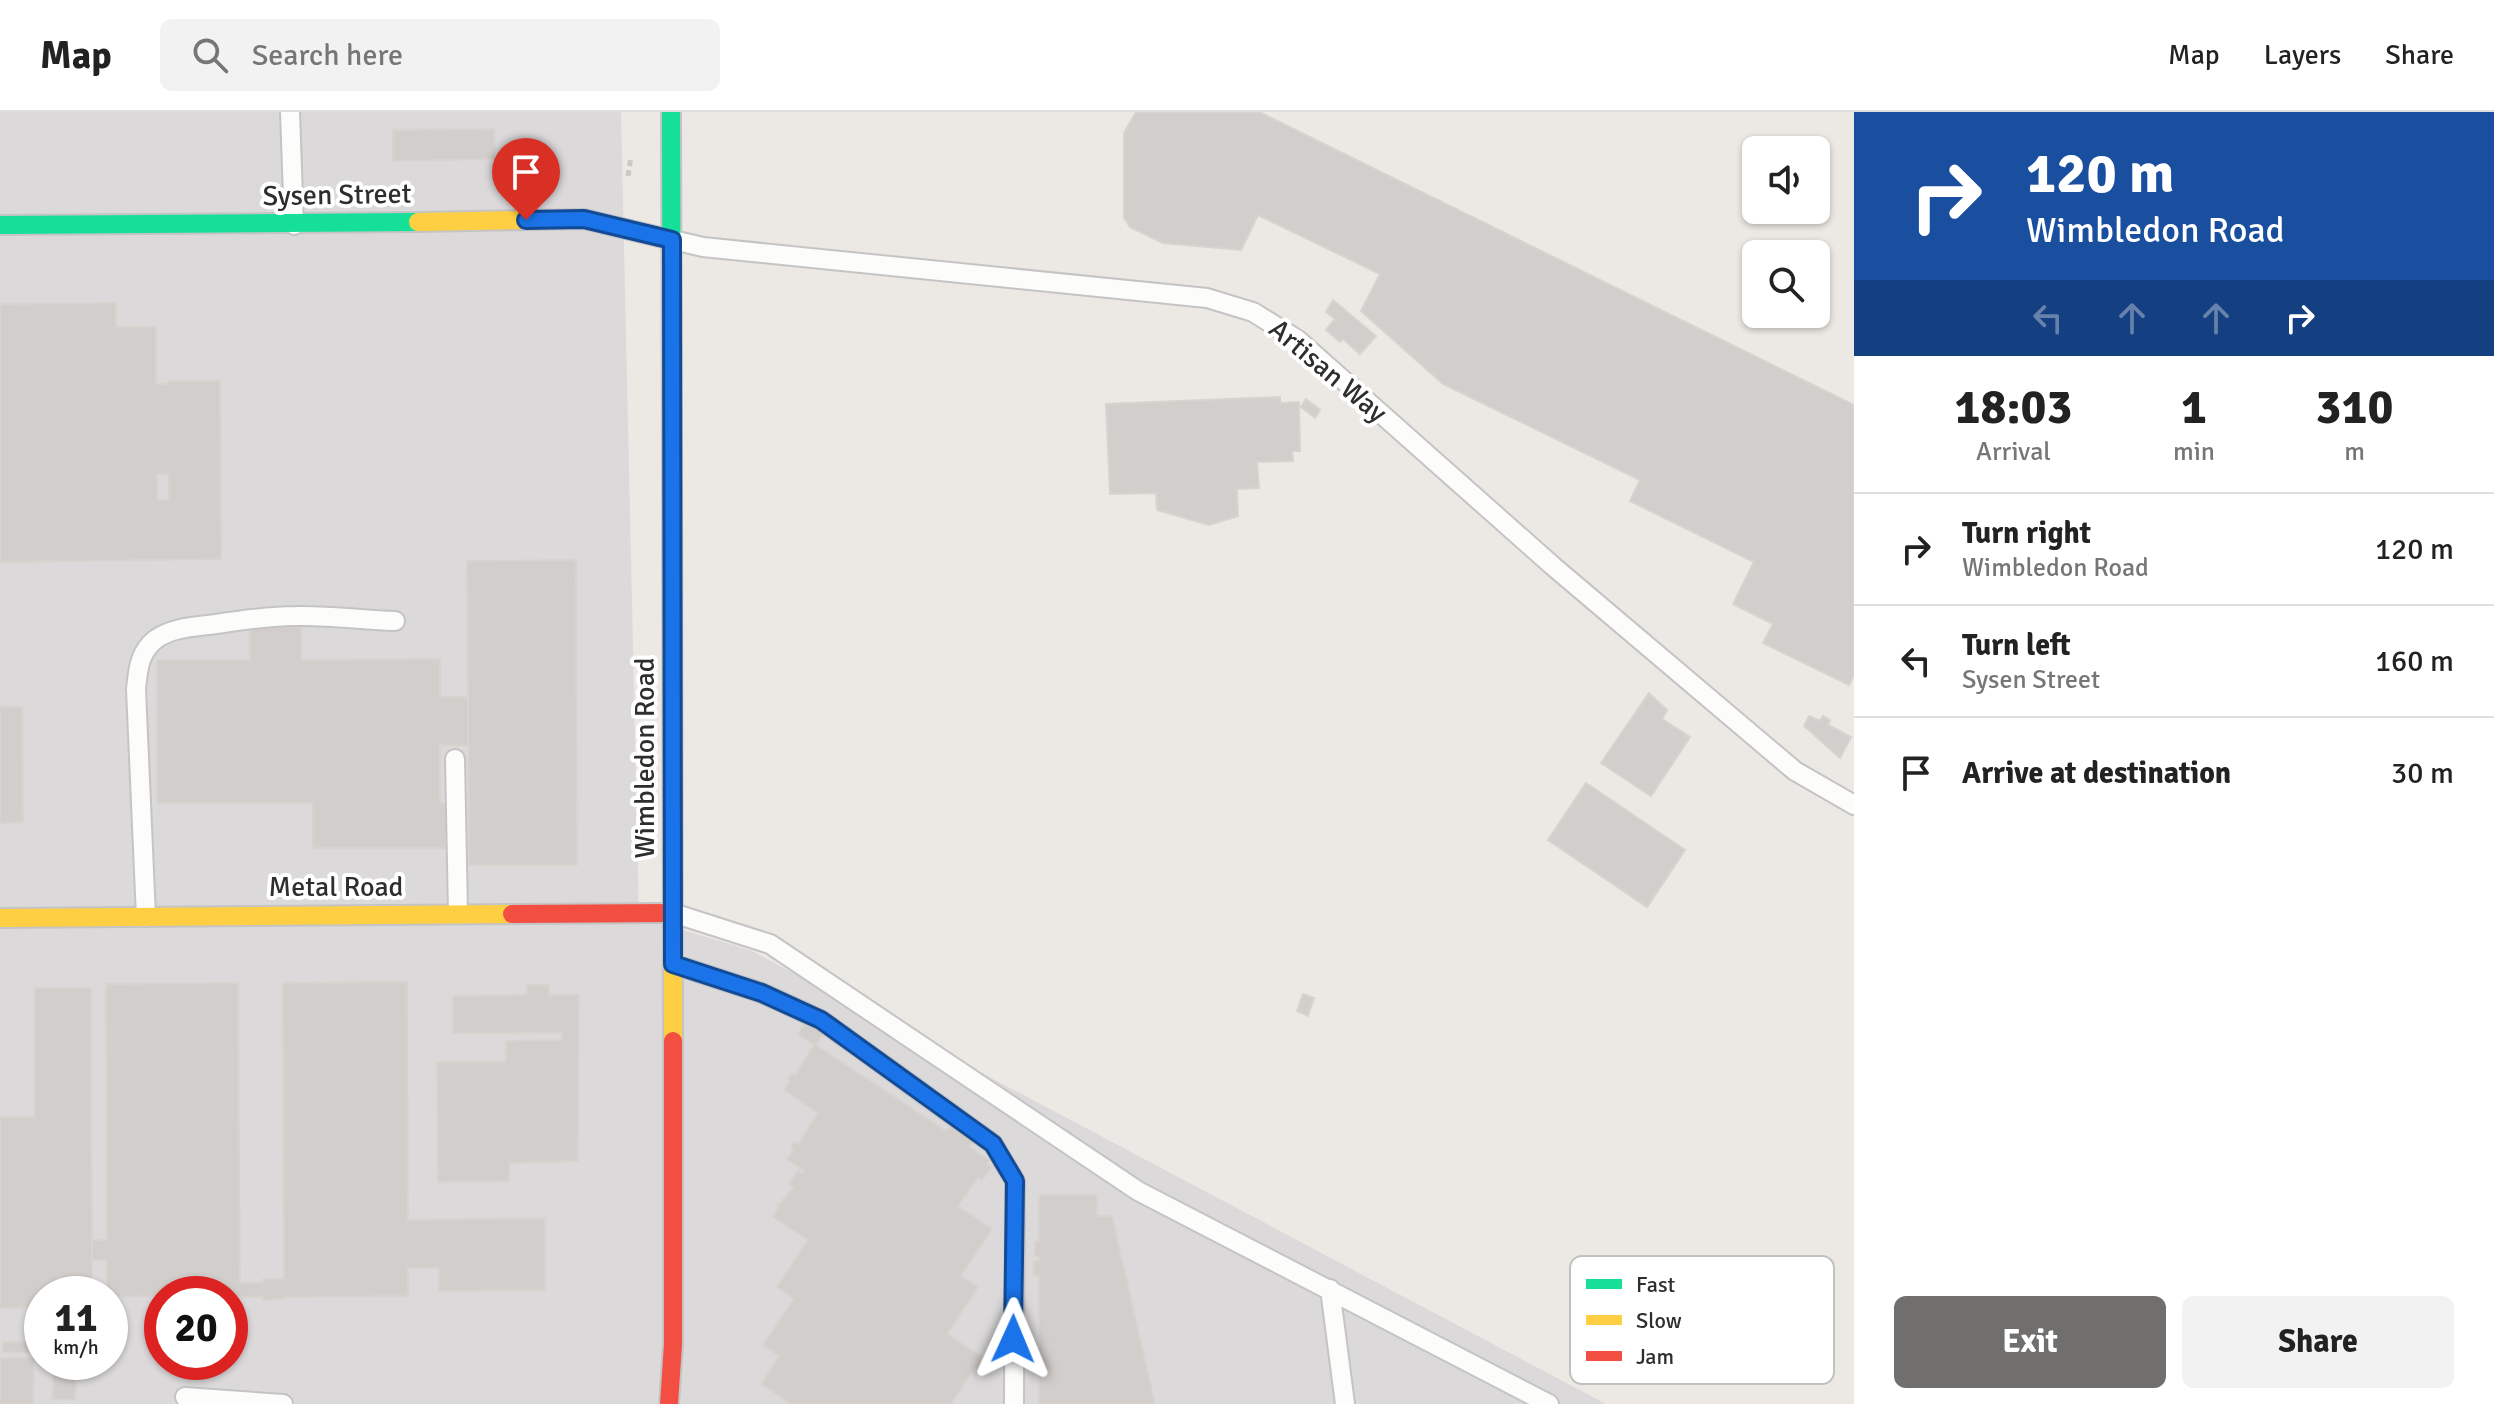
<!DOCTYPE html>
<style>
:root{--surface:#fff;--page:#f2f2f2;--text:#222;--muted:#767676;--line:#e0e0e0;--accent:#706f6e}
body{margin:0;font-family:Signika,sans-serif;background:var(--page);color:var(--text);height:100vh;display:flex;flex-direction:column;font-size:30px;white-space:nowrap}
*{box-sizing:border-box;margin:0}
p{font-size:26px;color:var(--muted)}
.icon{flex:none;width:44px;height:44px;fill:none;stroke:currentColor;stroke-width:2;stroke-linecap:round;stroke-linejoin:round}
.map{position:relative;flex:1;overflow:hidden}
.panel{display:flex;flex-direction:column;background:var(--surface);width:640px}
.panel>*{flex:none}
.guide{background:#1a4fa0;color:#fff;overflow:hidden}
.buttons{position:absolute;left:1742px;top:24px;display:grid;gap:16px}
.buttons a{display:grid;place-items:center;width:88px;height:88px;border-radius:12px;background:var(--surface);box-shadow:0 2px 6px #0004;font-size:40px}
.speed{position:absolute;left:24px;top:1164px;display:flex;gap:16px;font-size:40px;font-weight:700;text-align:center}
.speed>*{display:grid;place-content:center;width:104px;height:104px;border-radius:50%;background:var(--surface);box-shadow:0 2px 6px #0004;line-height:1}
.speed small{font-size:20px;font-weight:400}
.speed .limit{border:12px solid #d22;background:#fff;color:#111}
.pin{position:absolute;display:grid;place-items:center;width:68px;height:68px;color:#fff;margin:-82px -34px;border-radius:50% 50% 50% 0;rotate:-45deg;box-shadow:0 0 8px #0007}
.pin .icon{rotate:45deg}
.me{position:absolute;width:88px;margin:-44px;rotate:1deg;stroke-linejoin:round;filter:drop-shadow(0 0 6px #0008)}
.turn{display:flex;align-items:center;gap:28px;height:168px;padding:0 40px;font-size:36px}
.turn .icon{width:104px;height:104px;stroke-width:2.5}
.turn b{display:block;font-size:56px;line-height:68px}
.lanes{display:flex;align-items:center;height:76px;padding:0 40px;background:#0003;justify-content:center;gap:40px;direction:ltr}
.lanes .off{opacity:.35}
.eta{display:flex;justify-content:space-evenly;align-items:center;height:136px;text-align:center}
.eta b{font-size:48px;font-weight:700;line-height:56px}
.button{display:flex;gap:16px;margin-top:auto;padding:16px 40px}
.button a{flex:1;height:92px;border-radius:12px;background:var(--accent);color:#fff;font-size:32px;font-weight:700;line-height:92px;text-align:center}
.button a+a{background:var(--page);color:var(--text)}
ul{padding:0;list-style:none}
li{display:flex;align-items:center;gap:24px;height:112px;padding:0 40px;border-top:2px solid var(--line)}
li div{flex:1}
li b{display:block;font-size:30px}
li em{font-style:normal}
header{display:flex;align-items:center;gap:48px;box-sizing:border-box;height:112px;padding:0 40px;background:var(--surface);border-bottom:2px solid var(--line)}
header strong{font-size:38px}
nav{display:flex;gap:44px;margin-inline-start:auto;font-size:28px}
.search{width:560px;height:72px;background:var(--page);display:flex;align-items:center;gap:20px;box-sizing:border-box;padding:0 28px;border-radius:12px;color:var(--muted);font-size:30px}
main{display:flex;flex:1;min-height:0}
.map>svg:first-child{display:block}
.industrial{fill:#dcd9db;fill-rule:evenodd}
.building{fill:#d1cecb;stroke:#d7d4d0;stroke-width:2;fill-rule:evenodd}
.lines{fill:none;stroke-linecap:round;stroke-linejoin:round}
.lane-casing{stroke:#c5c4c5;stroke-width:22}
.fast-casing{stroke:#c5c4c5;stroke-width:22}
.slow-casing{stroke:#c5c4c5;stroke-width:22}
.jam-casing{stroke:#c5c4c5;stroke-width:22}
.path{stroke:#c9c9c8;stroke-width:5;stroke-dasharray:6 4;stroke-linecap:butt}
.lane{stroke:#fcfcfb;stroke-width:18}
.fast{stroke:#16e098;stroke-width:18}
.slow{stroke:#ffcf43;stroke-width:18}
.jam{stroke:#f24e42;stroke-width:18}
.route-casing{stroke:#114b97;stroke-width:20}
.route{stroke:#1a73e8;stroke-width:14}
.labels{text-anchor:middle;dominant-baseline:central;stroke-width:8;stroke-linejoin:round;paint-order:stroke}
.street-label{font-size:28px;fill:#2e2e2e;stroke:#fff}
.key{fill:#fff;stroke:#c0c0c0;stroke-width:2}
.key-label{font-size:22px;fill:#2e2e2e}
</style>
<header>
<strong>Map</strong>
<div class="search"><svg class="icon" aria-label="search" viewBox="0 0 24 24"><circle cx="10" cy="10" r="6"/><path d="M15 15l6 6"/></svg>Search here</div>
<nav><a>Map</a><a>Layers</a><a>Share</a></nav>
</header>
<main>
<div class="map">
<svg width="1854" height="1292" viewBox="0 0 1854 1292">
<rect width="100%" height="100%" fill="#ece8e4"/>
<path class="industrial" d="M0 0H621L639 805 750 838 1606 1292H0ZM42 1182H110V1250H42ZM162 1182H230V1250H162Z"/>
<path class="building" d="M1136 0H1259L1854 293V563L1849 573 1763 531 1773 512 1733 492 1754 450 1630 389 1640 368 1443 272 1361 199 1380 162 1258 103 1241 138 1163 131 1130 115 1124 106V21Z
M494 17 495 47 393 49V18Z
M1333 188 1376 224 1360 242 1343 227 1340 230 1326 218 1335 207 1326 200Z
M116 191V215H156V272H168V269H220L221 447 0 450V192ZM157 362H169V388H157Z
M1280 285V291L1299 290 1300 339H1292L1293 349 1257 350 1259 376 1237 377 1238 404 1209 413 1157 398 1156 381 1110 382 1106 292Z
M1306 287 1320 298 1315 306 1301 295Z
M576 448 577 753H469L467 449Z
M250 515H301V548L440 547V585H468V634L440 633V691H446V736H313V691H157V548H250Z
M1649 581 1667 598 1662 607 1690 625 1651 684 1601 651Z
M0 595H22L23 710 0 711Z
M1809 604 1820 609 1823 604 1830 608 1828 613 1851 625 1840 646 1804 614Z
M1586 671 1685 738 1647 795 1548 728Z
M407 870 408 1108 545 1106V1178L439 1179V1156H408V1184L284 1185V1187L263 1188V1185H230V1182L110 1185V1182H107V1148H92V1128H107L106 872 238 871 240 1171H263V1167H284L283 871Z
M527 873H549V883H579L578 1049 509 1051V1069L438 1070 437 950H506V929L562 928V921H453V884L527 883Z
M35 876H91L92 1182H42V1195L0 1196V1005H35Z
M1303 882 1314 886 1308 904 1297 899Z
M806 909 824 921 816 933 946 1019 953 1010 976 1025 969 1035 989 1048 987 1052 992 1055 982 1068 978 1065 958 1094 992 1117 961 1164 978 1175 947 1222 982 1245 980 1247 985 1251 975 1263 972 1260 951 1292H791L761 1272 779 1244 763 1233 794 1187 777 1175 808 1128 773 1105 779 1096 777 1094 794 1075 789 1072 798 1058 802 1061 804 1059 787 1047 794 1038 791 1036 794 1030 798 1032 818 1001 784 978 790 969 787 967 792 961 795 963 814 933 798 922Z
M1039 1083H1097V1104H1112L1155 1292H1039V1251H1036V1242H1039V1164H1034V1149H1039V1144H1035V1130L1039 1129Z
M3 1230H32L31 1241 3 1240Z
M0 1246H34L33 1292H0Z
M54 1250H77L75 1288 52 1287Z"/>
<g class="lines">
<g class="lane-casing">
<path id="lane" d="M290 0 294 113
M673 128 703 135 1207 186 1253 200 1298 228 1554 455 1795 659 1854 693
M455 647 458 802
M673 801 770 832 1138 1079 1549 1292
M146 805 136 577C138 558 139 540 156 527 173 515 195 515 216 512 242 508 269 504 296 504 328 503 362 508 395 509
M673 852 762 881 821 908 993 1032 1015 1069 1014 1292
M1330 1177 1345 1292
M185 1285 283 1292"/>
</g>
<g class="fast-casing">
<path id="fast" d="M671 0 672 361
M0 113 418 110"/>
</g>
<g class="slow-casing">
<path id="slow" d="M418 110 584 107 672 128
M672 361 673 929
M0 806 512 802"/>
</g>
<g class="jam-casing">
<path id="jam" d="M512 802 673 801
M669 1292 673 1232V929"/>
</g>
<path class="path" d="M628 64 631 45"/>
<use href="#lane" class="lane"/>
<use href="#fast" class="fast"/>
<use href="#slow" class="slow"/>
<use href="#jam" class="jam"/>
</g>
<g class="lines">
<g class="route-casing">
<path id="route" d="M526 108 584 107 672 128 673 852 762 881 821 908 993 1032 1015 1069 1013 1227"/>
</g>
<use href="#route" class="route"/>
</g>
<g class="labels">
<g class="street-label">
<text transform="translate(337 83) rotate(-1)">Sysen Street</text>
<text transform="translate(1328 259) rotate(40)">Artisan Way</text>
<text transform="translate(645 646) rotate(-90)">Wimbledon Road</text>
<text x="336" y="775">Metal Road</text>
</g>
</g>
<rect x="1570" y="1144" width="264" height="128" rx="12" class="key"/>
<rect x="1586" y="1167" width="36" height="10" fill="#16e098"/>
<rect x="1586" y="1203" width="36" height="10" fill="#ffcf43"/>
<rect x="1586" y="1239" width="36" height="10" fill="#f24e42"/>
<g class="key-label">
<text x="1636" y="1180">Fast</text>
<text x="1636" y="1216">Slow</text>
<text x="1636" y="1252">Jam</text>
</g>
</svg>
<div class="buttons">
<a><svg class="icon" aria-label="sound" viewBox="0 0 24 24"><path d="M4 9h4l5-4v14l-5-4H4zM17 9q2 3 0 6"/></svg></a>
<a><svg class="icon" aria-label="search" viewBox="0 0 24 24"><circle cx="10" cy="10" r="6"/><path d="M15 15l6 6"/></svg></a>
</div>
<div class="speed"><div>11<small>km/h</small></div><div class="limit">20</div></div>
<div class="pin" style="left:526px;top:108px;background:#d93025"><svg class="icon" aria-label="arrive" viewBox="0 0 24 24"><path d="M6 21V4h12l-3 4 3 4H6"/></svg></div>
<svg class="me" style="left:1013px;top:1227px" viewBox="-20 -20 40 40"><path d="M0-17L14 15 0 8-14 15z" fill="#1a73e8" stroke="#fff" stroke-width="4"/></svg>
</div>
<section class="panel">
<div class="guide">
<div class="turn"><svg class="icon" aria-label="right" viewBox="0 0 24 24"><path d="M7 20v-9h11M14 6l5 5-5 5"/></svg><div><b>120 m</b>Wimbledon Road</div></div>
<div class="lanes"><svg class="icon off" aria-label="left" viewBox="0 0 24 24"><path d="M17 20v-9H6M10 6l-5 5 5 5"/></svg><svg class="icon off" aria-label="ahead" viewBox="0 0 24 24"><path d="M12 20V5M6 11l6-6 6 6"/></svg><svg class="icon off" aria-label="ahead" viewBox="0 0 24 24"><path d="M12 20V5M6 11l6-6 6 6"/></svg><svg class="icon" aria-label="right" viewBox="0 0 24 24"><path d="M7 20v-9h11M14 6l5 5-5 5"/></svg></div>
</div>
<div class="eta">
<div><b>18:03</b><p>Arrival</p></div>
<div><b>1</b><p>min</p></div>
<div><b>310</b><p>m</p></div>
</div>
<ul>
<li><svg class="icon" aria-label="right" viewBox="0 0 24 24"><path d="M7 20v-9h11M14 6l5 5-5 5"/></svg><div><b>Turn right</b><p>Wimbledon Road</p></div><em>120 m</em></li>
<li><svg class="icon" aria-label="left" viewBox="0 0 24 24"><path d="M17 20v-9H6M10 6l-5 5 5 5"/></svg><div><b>Turn left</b><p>Sysen Street</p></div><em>160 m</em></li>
<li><svg class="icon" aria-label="arrive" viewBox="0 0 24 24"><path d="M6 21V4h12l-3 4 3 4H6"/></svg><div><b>Arrive at destination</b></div><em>30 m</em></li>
</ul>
<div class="button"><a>Exit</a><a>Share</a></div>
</section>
</main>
